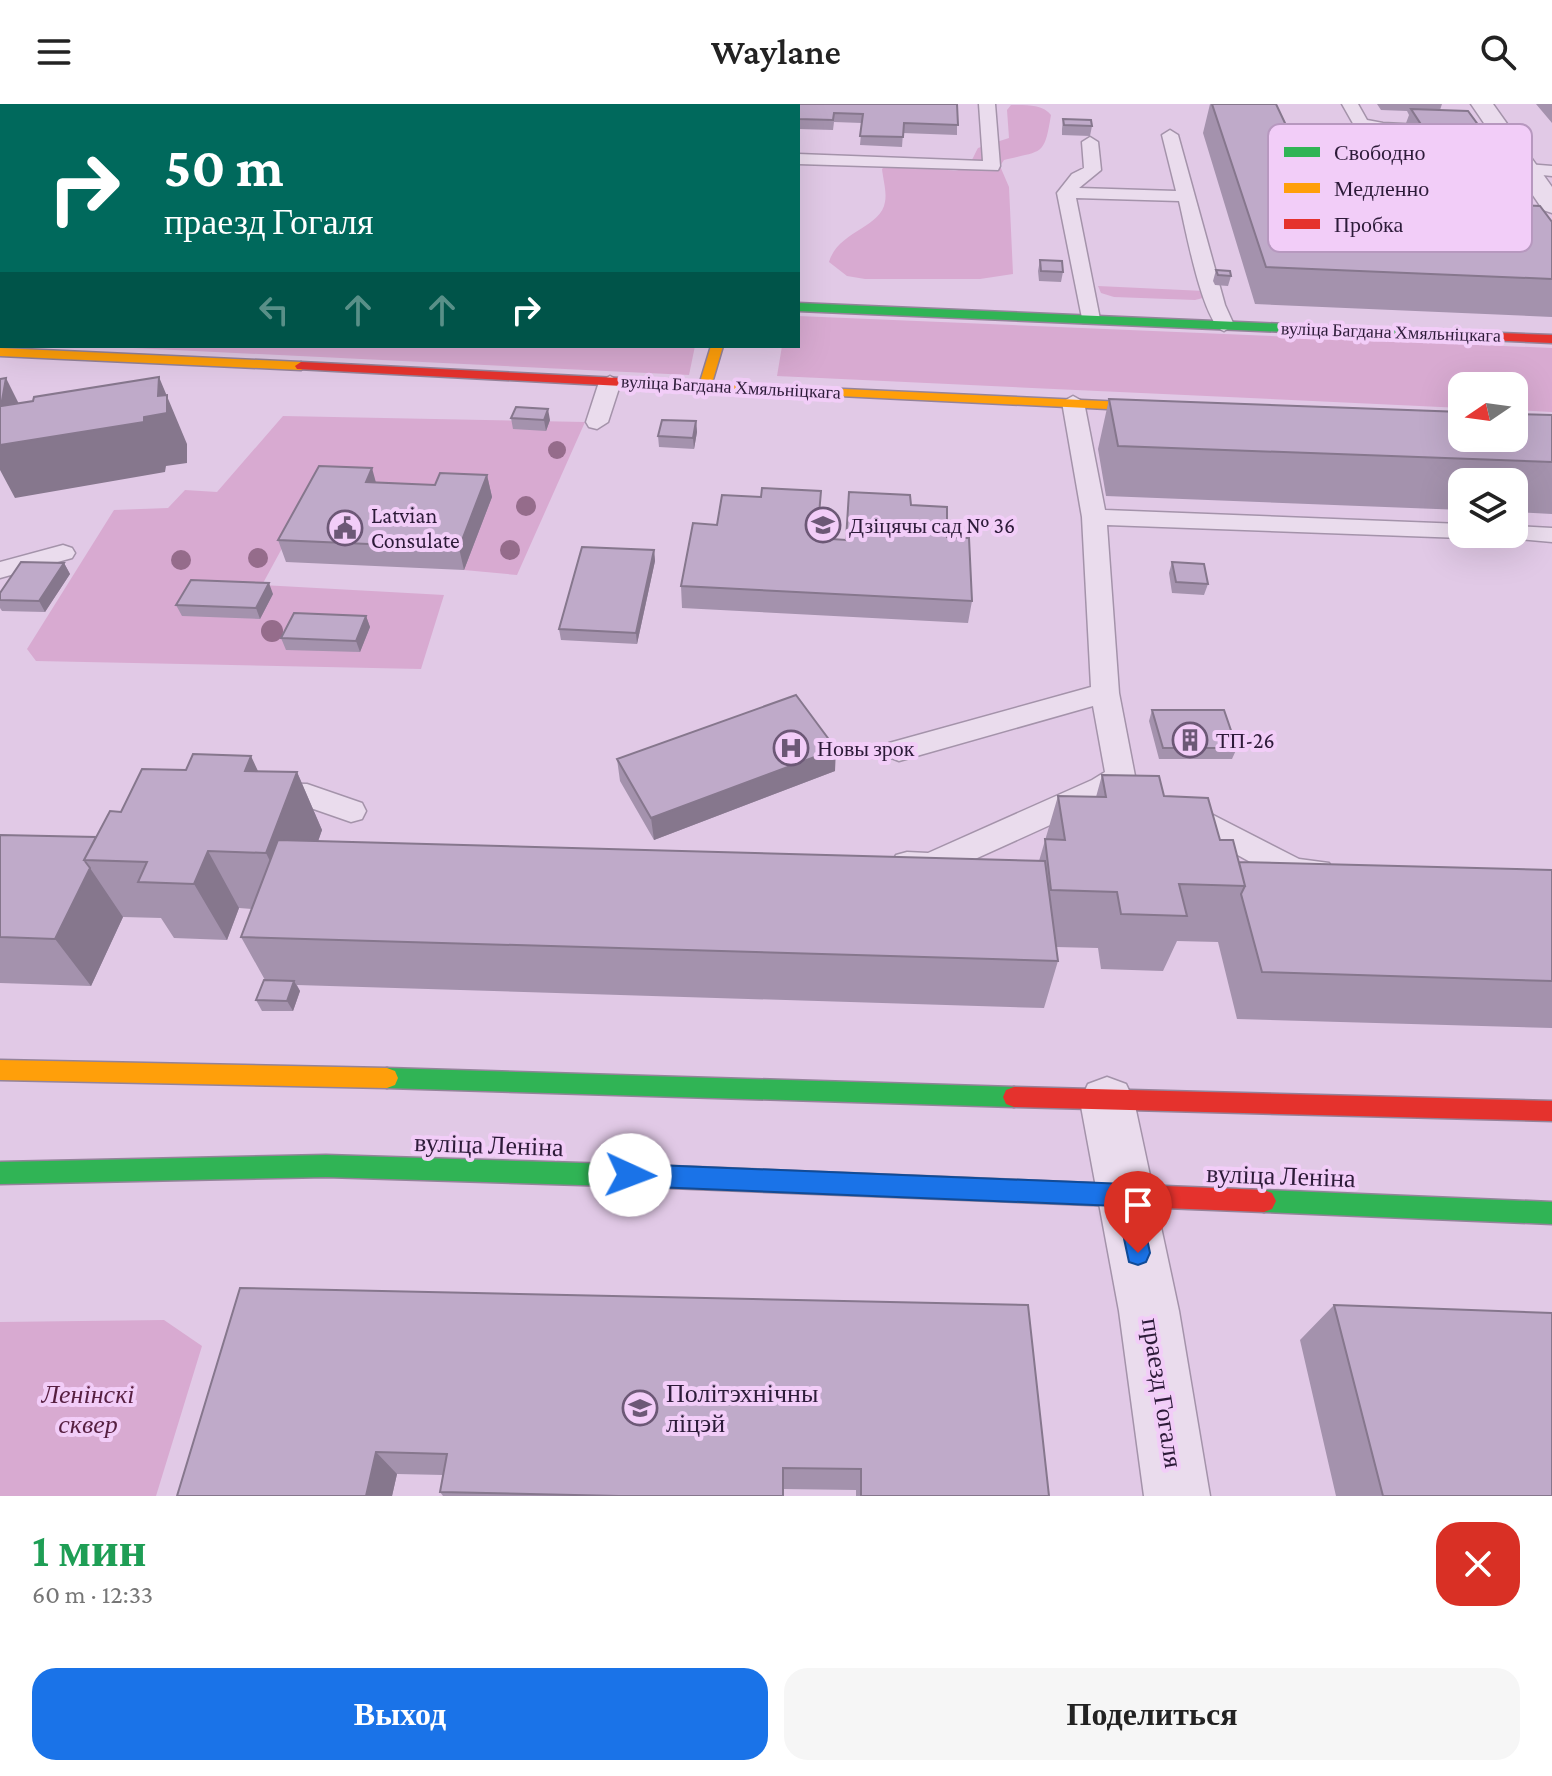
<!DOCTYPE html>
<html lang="ru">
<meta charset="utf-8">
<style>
:root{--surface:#fff;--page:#f6f6f6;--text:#222;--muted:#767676;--accent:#1a73e8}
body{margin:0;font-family:"Crimson Pro",serif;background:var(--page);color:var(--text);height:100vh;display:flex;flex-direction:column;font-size:30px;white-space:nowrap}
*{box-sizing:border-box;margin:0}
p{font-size:26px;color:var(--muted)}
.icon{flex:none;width:44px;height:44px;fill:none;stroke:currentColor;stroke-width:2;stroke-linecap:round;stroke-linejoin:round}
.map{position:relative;height:1392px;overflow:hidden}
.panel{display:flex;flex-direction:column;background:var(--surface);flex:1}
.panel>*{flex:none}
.banner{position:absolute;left:0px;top:0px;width:800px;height:244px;box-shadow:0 8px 32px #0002;background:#00695c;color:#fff;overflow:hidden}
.needle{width:52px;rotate:257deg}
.buttons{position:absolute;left:1448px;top:268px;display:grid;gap:16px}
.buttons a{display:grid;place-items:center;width:80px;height:80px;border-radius:16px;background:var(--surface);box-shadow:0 8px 32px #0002;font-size:40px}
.pin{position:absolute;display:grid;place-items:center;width:68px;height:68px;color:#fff;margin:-82px -34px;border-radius:50% 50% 50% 0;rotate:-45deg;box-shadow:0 0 8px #0007}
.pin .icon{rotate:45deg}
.me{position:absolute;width:88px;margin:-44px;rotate:92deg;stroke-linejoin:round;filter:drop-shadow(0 0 6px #0008)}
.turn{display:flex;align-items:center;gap:28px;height:168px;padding:0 32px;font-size:36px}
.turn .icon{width:104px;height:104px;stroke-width:2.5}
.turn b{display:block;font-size:56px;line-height:68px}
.lanes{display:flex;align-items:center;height:76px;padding:0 32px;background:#0003;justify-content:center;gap:40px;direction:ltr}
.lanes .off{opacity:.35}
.round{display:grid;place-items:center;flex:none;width:84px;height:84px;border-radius:24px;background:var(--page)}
.head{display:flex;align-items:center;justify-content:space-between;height:136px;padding:0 32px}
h1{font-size:48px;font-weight:600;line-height:60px;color:#1e9e55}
.primary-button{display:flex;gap:16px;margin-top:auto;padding:16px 32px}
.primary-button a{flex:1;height:92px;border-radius:24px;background:var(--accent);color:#fff;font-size:32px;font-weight:600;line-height:92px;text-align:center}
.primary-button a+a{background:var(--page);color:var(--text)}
header{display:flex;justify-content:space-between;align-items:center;height:104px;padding:0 32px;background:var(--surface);font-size:36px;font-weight:600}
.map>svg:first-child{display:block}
.green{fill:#d8aad1}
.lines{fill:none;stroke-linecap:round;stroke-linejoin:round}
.lane-casing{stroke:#a493aa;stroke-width:3}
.street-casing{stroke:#a493aa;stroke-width:3}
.fast-casing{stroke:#94839a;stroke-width:3}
.slow-casing{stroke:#94839a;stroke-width:3}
.jam-casing{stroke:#94839a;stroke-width:3}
.lane{fill:#eadced;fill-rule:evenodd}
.street{fill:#eadced;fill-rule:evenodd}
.fast{fill:#30b455;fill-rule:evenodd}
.slow{fill:#ff9f0a;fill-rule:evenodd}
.jam{fill:#e5322d;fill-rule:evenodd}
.tree{fill:#956c8b}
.wall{fill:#a492ad}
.shaded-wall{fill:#86778d}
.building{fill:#bfaac9;stroke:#86778d;stroke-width:2}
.route{fill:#1a73e8;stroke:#114b97;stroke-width:2}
.labels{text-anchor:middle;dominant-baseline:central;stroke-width:8;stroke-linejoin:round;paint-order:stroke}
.far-street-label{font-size:18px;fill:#2d1b39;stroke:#f2cdf8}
.poi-label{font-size:22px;fill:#2d1b39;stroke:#f2cdf8;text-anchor:start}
.near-street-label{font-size:26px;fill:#2d1b39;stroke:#f2cdf8}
.near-poi-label{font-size:26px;fill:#2d1b39;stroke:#f2cdf8;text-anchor:start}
.near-park-label{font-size:26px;font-style:italic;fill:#571f41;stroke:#f2cdf8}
.key{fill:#f2cdf8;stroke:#b798bf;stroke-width:2}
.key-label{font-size:22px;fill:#2d1b39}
</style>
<header><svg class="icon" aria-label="menu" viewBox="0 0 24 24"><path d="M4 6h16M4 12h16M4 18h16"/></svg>Waylane<svg class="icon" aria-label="search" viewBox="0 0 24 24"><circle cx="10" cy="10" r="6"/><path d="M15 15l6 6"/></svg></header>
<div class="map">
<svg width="1552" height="1392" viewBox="0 0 1552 1392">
<rect width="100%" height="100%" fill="#e1c9e6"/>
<path class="green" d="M1011 1C1025 1 1043 0 1051 11 1044 53 1043 46 1004 56L1000 62 1009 83 1013 170 980 175H865L847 172 829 158C838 127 881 124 885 98 887 88 883 75 882 65 907 42 950 80 968 61 972 58 975 49 978 44L1009 34 1007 6Z
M1098 182 1204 187 1203 194 1195 196 1114 193 1101 189Z
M798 212 1552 244V308L1514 306V282H1462V304L777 272 782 242H798Z
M92 242H695L689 271Z
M283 312 585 318 517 471 464 466 311 391 262 481 444 491 421 565 36 557 27 545 114 406 168 404 185 386 217 388Z
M164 1216 202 1242 156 1392H0V1218Z"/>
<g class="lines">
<g class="lane-casing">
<path id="lane" d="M601 0H617L600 2Z
M979 0H995L1000 62 998 66 798 60V50L983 57Z
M1342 0H1358L1367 16 1383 19 1503 25 1511 30 1503 35 1394 29 1443 111 1434 116 1425 111 1377 28 1355 23Z
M0 25H2V35H0Z
M1170 26 1178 31 1225 201 1234 221 1224 227C1203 222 1185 121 1179 97L1076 94 1100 215 1097 219H1083L1057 89 1072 70 1084 64 1082 38 1090 33 1098 38 1101 66 1079 84 1176 87 1162 31Z
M1527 60 1552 62V72L1521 69 1519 65 1521 61Z
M610 272 621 278 608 318 597 325 589 323 586 318 599 278Z
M1073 292 1084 298 1105 406 1462 420V430H1472L1462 434 1107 421 1119 589 1135 672 1130 680 1114 692 942 770 931 773 896 769 891 760 896 751 907 748 928 749 1092 676 1105 668 1093 602 899 657 889 653 885 646 889 639 1091 583 1082 413 1062 298Z
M1514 422 1552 424V438L1505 434 1503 430H1514Z
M63 441 72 444 75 449 72 454 0 474V458Z
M267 679 307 680 362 699 366 707 362 715 351 718 305 702 256 698 252 690 256 682Z
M1182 695 1299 755 1329 759 1334 768 1329 777 1318 781 1283 776 1171 714 1167 706 1171 698Z"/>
</g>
<g class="street-casing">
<path id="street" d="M1471 0H1493L1552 83V109L1543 106Z
M2 125V141L0 142V126Z
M1107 973 1126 980 1134 997 1179 1207 1210 1392H1144L1119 1207 1080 997 1088 980Z"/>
</g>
<g class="fast-casing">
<path id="fast" d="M0 165H2V171H0Z
M798 199 1401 225 1407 229 1401 233 798 207Z
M387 964 1014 983 1022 986 1025 993 1022 1000 1014 1003 387 984 379 981 376 974 379 967Z
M326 1051 645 1061 653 1064 656 1072 653 1080 645 1083 326 1073 0 1080V1058Z
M1264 1086 1552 1098V1120L1264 1108 1256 1105 1252 1097 1256 1089Z"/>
</g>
<g class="slow-casing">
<path id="slow" d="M711 242H723L712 279 1168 300 1175 304 1168 308 674 284V278H700Z
M0 244 301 258 307 262 301 266 0 252Z
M0 956 387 964 395 967 398 974 395 981 387 984 0 976Z"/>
</g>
<g class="jam-casing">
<path id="jam" d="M1401 225 1552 231V239L1397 232 1395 229Z
M301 258 679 277 685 281 679 285 297 265 295 262Z
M1014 983 1552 997V1017L1014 1003 1006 1000 1003 993 1006 986Z
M645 1061 1264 1086 1272 1089 1276 1097 1272 1105 1264 1108 645 1083 637 1080 634 1072 637 1064Z"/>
</g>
<use href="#lane" class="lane"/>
<use href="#street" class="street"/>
<use href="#fast" class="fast"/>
<use href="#slow" class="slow"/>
<use href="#jam" class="jam"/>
</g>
<g class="tree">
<circle cx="557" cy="346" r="9"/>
<circle cx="526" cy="402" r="10"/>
<circle cx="510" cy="446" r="10"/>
<circle cx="258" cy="454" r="10"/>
<circle cx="181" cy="456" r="10"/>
<circle cx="272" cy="527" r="11"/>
</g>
<path class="wall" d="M0 0H109L110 2H2V7H0Z
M957 0V31L903 29 902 43 860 41 862 19 834 18 833 26 798 25V2Z
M1210 0H1276L1302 55 1298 66 1331 139 1365 140 1367 134 1453 138 1451 135 1463 107 1440 106 1399 38 1409 11 1407 7 1381 6 1377 0H1442L1440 6 1517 74 1505 101 1552 118V213L1255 200 1203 29Z
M1536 0H1552V19Z
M1063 15 1092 22 1090 32 1062 31V25Z
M1040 156 1063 168 1061 178 1039 177 1038 167Z
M1216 166 1231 172 1228 182 1215 181 1213 177Z
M1109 295 1552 311V410L1514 408V378H1462V406L1106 392 1098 345Z
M511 314 550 316 546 327 513 325Z
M696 317 697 328 694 345 659 343 658 332Z
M487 371 492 393 464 466 286 458 278 436 376 379 435 381Z
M911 401 947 433 972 497 968 519 682 504 681 482 717 421 820 408 818 434 846 436Z
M654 446 655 457 637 540 561 536 559 525Z
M1172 458 1208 480 1204 491 1172 489 1169 469Z
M64 459 70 470 45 508 2 507 0 504V489Z
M273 490 260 515 182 512 176 501Z
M366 512 370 523 360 548 286 546 281 534Z
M1152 606 1237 644 1232 655H1159L1149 617Z
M617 655 835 667 654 736 620 677Z
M258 667 297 668 322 726 318 737 1039 757 1058 692 1096 693 1102 671 1164 692 1220 736 1239 758 1552 766V924L1237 915 1218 838 1177 837 1163 867 1101 865 1098 844 1056 843 1058 857 1044 904 297 881 300 887 293 907H262L256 896 265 876 241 833 252 805 239 804 227 836 174 834 161 814 123 813 91 882 0 879V731L96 733 121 708Z
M240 1184 1049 1392H856V1386L783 1385V1392H443L440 1388 443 1371 397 1370 392 1392H177Z
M1334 1201 1552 1392H1336L1300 1236Z"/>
<path class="shaded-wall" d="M94 0H109L110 2H91Z
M2 84V104L0 99V85Z
M159 273 187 340V359L166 362 165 368 15 394 0 366V305L6 274 31 324 144 313 158 292Z
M548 305 550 316 546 327 544 316Z
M696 317 697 328 694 345 693 334Z
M372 364 378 386 366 378Z
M487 371 492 393 464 466 459 444Z
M654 446 655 457 637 540 636 529Z
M64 459 70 470 45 508 39 497Z
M269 479 273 490 260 515 256 504Z
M366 512 370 523 360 548 356 537Z
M836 645 835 667 654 736 651 714Z
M251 652 278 710 245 667Z
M297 668 322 726 294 806 266 749Z
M208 747 239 804 227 836 194 780Z
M90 764 123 813 91 882 55 835Z
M294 877 300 887 293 907 287 897Z
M376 1348 397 1370 392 1392H366Z"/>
<path class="building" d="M18 0H94L91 2H35Z
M165 0H186L183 2H163Z
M237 0H288L336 2H235Z
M488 0H584L583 2H487Z
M651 0H957L958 21 904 19 903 33 860 32 863 10 834 9 833 16 798 15V2H650Z
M1212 0H1276L1302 55H1293L1331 139 1370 140 1367 134 1504 140 1494 124H1482L1466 99 1540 102 1552 118V175L1266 163Z
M1411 5 1468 7 1517 74 1454 71Z
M1063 15 1091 16 1092 22 1064 21Z
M0 61H2V84L0 85Z
M1040 156 1062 157 1063 168 1041 167Z
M1216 166 1230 167 1231 172 1218 171Z
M159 273 158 292 167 291V309L144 313V318L0 341V275L6 274 1 302 33 297 34 293Z
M1109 295 1462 308V334H1514V310L1552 311V358L1118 342Z
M516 303 548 305 544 316 511 314Z
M662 316 696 317 693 334 658 332Z
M319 362 372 364 366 378 435 381 440 369 487 371 459 444 278 436Z
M762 384 821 387 817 434 846 436 849 388 910 391 911 401 947 403V433L969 434 972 497 681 482 693 419 717 421 722 391 761 393Z
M582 443 654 446 636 529 559 525Z
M21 458 64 459 39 497 0 496V489Z
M1172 458 1204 460 1208 480 1176 478Z
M191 476 269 479 256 504 176 501Z
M294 509 366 512 356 537 281 534Z
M796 591 836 645 651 714 617 655Z
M1152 606H1224L1237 644H1163Z
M193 650 251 652 245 667 297 668 266 749 208 747 194 780 138 778 147 758 84 756 110 707 121 708 142 665 186 666Z
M1102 671 1159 672 1164 692 1208 694 1220 736H1233L1245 782 1179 780 1187 812 1121 810 1117 788 1051 786 1045 735 1065 736 1058 692 1106 693Z
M0 731 96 733 84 756 90 764 55 835 0 833Z
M278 736 1045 757 1058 857 241 833Z
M1239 758 1552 766V877L1262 868 1241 790 1245 782Z
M264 876 294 877 287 897 256 896Z
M240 1184 1028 1201 1049 1392H861V1365L783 1364V1392H619L440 1388 447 1350 376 1348 366 1392H177Z
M1334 1201 1552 1209V1392H1383Z"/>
<path class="route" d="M630 1060 1126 1080 1134 1083 1138 1091 1150 1149 1146 1158 1138 1161 1129 1158 1117 1102 630 1082 622 1079 618 1071 622 1063Z"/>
<defs>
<g id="school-ring" transform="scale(1.8)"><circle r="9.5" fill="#f2cdf8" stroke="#6c5876" stroke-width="1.5"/><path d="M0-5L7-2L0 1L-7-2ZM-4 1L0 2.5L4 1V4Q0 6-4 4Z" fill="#6c5876"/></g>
<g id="civic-ring" transform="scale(1.8)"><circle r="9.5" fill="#f2cdf8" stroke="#6c5876" stroke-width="1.5"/><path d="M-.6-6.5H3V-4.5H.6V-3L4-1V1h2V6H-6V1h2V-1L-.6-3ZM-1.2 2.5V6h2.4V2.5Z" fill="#6c5876"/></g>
<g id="building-ring" transform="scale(1.8)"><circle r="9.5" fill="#f2cdf8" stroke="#6c5876" stroke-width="1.5"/><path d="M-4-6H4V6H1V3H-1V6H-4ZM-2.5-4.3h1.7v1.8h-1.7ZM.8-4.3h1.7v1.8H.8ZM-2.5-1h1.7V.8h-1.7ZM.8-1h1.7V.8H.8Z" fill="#6c5876"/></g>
<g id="hospital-ring" transform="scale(1.8)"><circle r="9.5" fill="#f2cdf8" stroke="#6c5876" stroke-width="1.5"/><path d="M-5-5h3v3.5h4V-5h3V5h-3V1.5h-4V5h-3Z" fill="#6c5876"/></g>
<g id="university-ring" transform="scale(1.8)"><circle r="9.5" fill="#f2cdf8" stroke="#6c5876" stroke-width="1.5"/><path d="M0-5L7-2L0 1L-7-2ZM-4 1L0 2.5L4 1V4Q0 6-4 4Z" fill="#6c5876"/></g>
</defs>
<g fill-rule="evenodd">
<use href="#school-ring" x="823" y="421"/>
<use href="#civic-ring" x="345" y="424"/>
<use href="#building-ring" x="1190" y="636"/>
<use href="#hospital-ring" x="791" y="644"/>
<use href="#university-ring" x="640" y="1304"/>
</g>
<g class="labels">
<g class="far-street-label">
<text transform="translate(1391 228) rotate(2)">вуліца Багдана Хмяльніцкага</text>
<text transform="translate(731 283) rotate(3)">вуліца Багдана Хмяльніцкага</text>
</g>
<g class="poi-label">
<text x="371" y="411">Latvian<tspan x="371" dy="25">Consulate</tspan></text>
<text x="849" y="421">Дзіцячы сад № 36</text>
<text x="1216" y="636">ТП-26</text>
<text x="817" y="644">Новы зрок</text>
</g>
<g class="near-street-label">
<text transform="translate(489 1041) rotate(2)">вуліца Леніна</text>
<text transform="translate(1281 1072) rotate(2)">вуліца Леніна</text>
<text transform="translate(1162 1289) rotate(81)">праезд Гогаля</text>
</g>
<g class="near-poi-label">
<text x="666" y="1289">Політэхнічны<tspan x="666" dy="30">ліцэй</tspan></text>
</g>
<g class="near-park-label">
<text x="88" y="1290">Ленінскі<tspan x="88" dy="30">сквер</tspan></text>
</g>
</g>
<rect x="1268" y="20" width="264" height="128" rx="12" class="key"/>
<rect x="1284" y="43" width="36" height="10" fill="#30b455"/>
<rect x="1284" y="79" width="36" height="10" fill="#ff9f0a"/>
<rect x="1284" y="115" width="36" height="10" fill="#e5322d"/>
<g class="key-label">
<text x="1334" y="56">Свободно</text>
<text x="1334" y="92">Медленно</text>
<text x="1334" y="128">Пробка</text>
</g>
</svg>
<div class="buttons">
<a><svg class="needle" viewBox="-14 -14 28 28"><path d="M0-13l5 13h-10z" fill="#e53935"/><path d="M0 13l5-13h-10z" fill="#767676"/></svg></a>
<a><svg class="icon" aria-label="layers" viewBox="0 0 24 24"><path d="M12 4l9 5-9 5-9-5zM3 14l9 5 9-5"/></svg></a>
</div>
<div class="pin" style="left:1138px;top:1149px;background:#d93025"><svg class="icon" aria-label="arrive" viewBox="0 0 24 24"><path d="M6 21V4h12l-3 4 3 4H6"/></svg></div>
<svg class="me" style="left:630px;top:1071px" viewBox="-20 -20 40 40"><circle r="19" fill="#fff"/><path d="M0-13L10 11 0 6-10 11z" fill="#1a73e8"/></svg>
<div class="banner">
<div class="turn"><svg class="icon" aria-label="right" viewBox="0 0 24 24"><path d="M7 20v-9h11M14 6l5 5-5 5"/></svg><div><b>50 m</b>праезд Гогаля</div></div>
<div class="lanes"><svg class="icon off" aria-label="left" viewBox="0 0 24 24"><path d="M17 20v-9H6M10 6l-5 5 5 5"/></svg><svg class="icon off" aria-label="ahead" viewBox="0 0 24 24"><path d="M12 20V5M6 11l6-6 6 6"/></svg><svg class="icon off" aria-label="ahead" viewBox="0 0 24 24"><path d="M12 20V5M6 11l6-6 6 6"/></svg><svg class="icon" aria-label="right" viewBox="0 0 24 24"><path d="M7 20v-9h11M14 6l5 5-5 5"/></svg></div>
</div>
</div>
<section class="panel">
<div class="head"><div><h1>1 мин</h1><p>60 m · 12:33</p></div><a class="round" style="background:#d93025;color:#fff"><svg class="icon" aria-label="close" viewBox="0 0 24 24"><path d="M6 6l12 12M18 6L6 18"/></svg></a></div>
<div class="primary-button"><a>Выход</a><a>Поделиться</a></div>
</section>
